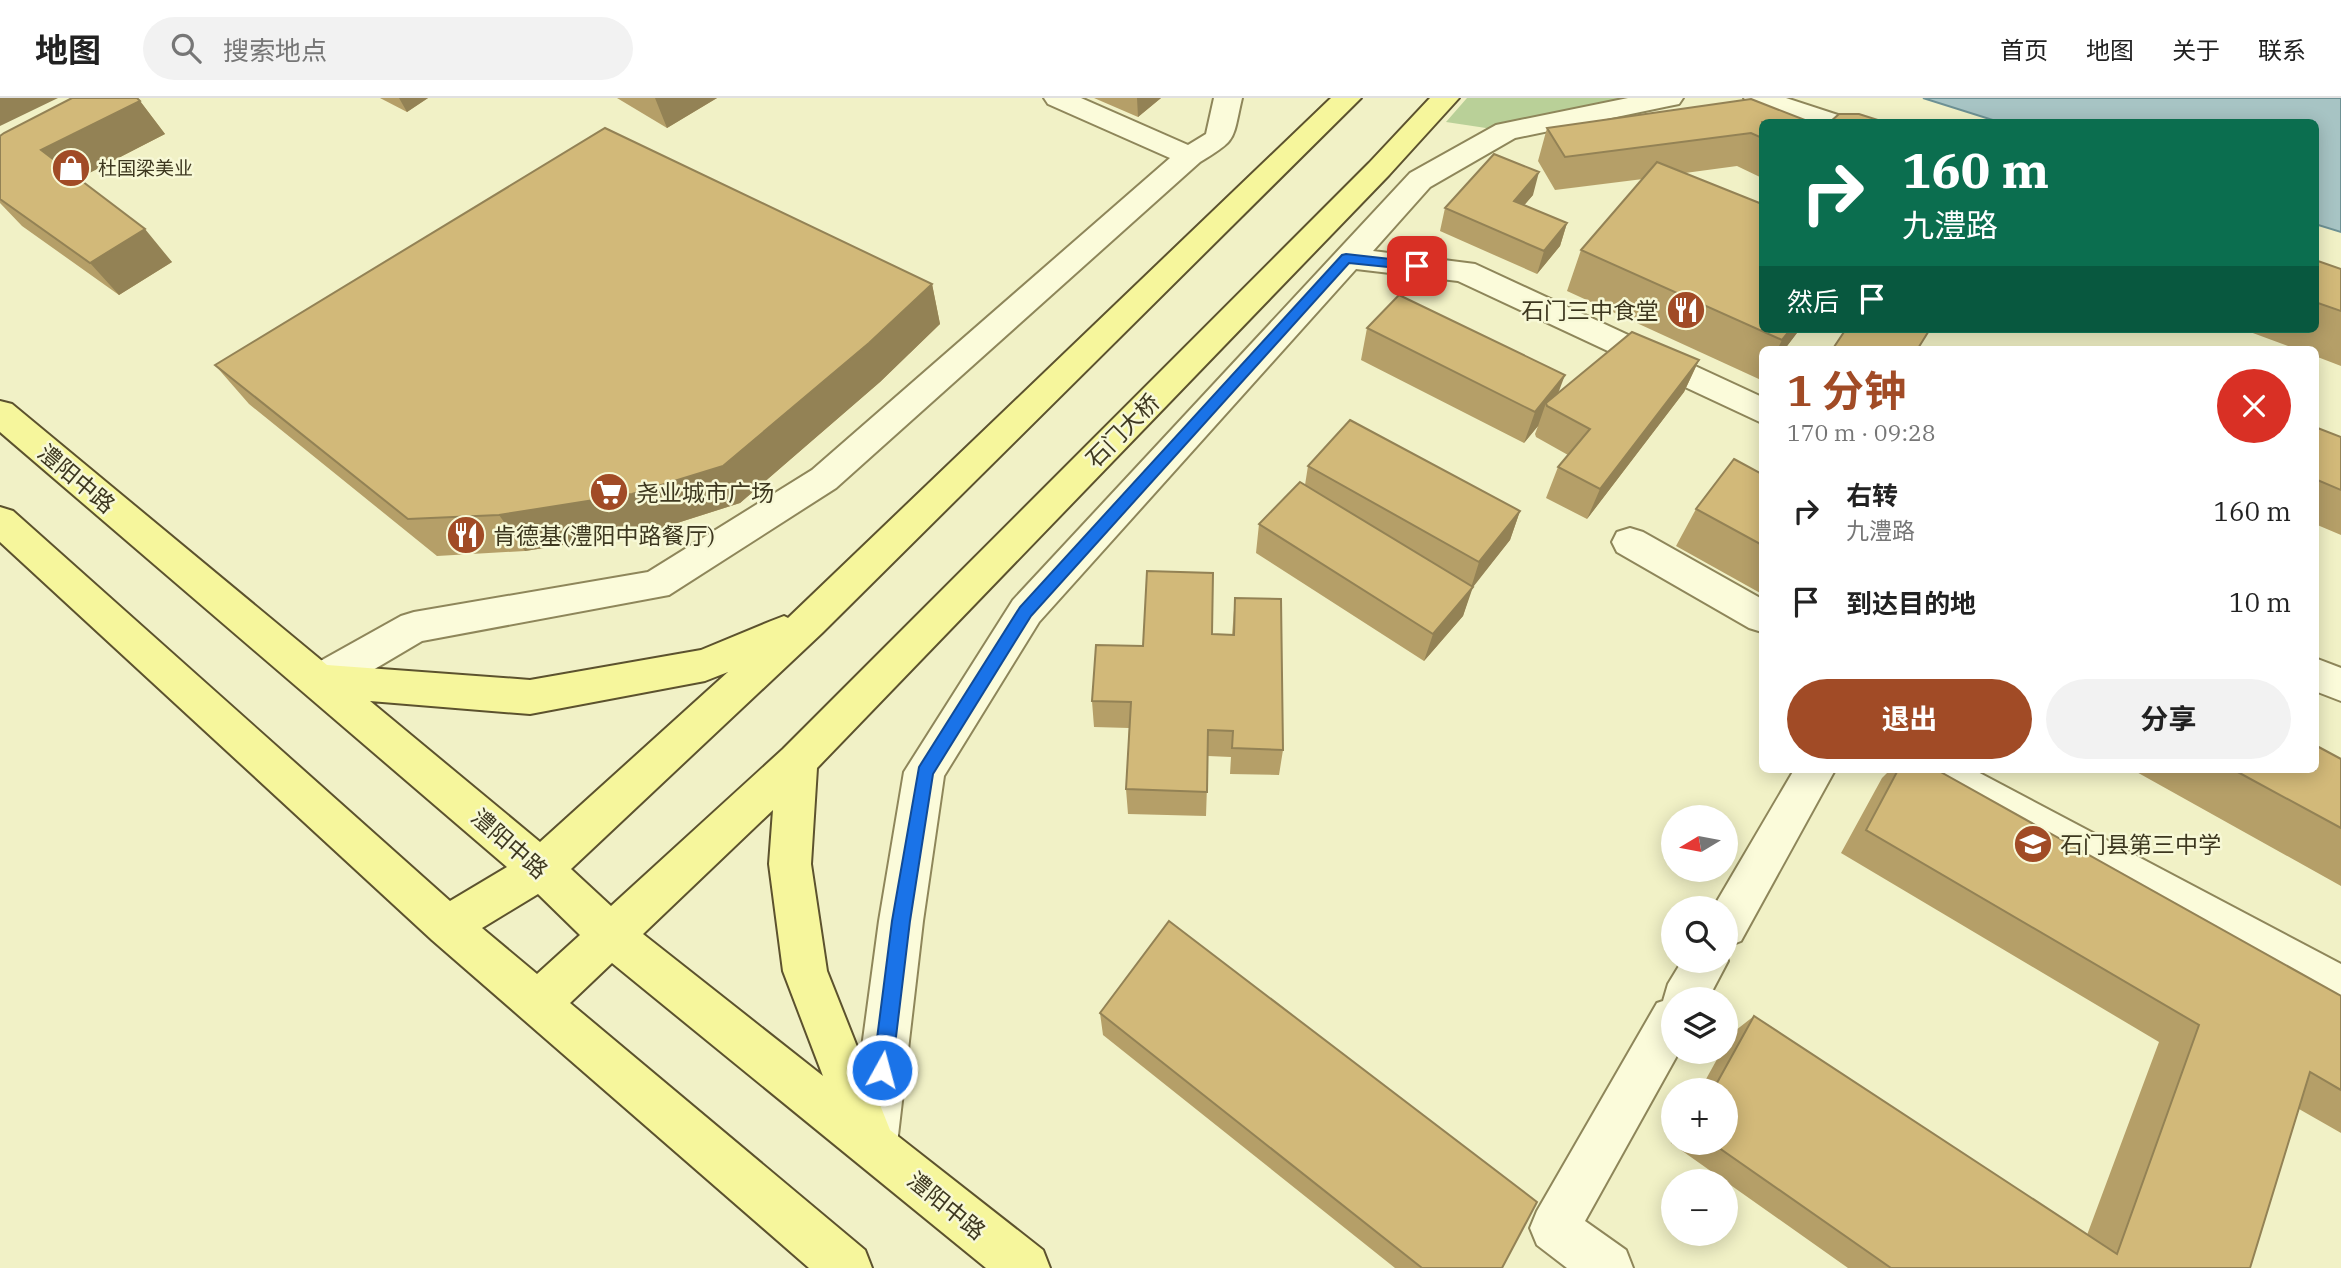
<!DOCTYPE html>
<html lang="zh">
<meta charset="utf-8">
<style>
:root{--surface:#fff;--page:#f2f2f2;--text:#222;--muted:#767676;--line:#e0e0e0;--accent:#a14b26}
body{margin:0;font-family:"IBM Plex Serif","Noto Sans SC",serif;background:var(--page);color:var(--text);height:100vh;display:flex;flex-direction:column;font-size:26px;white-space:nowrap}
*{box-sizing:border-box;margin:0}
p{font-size:23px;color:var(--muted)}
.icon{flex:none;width:38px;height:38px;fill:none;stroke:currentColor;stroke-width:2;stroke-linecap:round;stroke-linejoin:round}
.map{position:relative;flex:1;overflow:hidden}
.panel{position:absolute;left:1759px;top:248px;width:560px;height:427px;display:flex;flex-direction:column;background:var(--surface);border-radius:10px;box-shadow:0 4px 18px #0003}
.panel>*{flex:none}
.hud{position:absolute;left:1759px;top:21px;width:560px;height:214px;border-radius:10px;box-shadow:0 4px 18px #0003;background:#0b6e4f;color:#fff;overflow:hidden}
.needle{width:46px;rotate:260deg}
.fabs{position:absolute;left:1661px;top:707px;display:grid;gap:14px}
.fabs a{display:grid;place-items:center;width:77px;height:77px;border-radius:50%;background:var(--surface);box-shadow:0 4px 18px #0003;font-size:35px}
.pin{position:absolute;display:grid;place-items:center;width:60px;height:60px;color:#fff;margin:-30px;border-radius:14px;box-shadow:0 4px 10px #0006}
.me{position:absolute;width:77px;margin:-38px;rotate:7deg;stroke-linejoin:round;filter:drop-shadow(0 0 5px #0008)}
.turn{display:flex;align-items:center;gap:24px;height:147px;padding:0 28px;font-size:32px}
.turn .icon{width:91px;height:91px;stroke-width:2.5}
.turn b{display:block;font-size:49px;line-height:60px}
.then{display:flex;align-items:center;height:66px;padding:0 28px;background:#0003;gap:14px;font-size:26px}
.round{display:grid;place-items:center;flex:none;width:74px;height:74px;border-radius:37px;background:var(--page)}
.headline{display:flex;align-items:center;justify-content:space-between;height:119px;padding:0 28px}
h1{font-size:42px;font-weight:700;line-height:52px;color:var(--accent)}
.button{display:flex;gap:14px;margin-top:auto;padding:14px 28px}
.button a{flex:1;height:80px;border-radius:42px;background:var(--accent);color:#fff;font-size:28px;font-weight:700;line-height:80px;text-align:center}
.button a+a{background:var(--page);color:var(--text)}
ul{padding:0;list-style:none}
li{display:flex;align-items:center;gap:21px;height:91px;padding:0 28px}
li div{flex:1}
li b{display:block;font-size:26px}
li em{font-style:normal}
header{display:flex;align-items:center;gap:42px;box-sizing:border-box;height:98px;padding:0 35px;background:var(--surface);border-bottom:2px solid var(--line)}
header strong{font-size:33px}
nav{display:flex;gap:38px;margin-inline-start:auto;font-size:24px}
.search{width:490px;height:63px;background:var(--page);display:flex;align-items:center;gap:18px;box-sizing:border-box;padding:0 24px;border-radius:38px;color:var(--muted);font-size:26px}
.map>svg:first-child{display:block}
.green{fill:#b9d098}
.water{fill:#a7c4c4;stroke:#6d9194;stroke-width:2}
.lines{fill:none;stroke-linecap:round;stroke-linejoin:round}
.minor-casing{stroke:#8e865a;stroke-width:4}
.major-casing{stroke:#5c522e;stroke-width:4}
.minor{fill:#fbfbda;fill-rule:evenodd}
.major{fill:#f6f69c;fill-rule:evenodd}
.wall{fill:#b59f68}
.shaded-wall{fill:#938255}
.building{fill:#d2b979;stroke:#938255;stroke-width:2}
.route{fill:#1a73e8;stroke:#114b97;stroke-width:2}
.labels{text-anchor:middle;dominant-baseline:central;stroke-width:5;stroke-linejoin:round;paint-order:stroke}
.far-poi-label{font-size:19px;fill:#3d371f;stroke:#f7f8d6;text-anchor:start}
.poi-label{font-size:23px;fill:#3d371f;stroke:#f7f8d6;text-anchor:start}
.street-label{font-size:23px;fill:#3d371f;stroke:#f7f8d6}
</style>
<header>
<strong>地图</strong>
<div class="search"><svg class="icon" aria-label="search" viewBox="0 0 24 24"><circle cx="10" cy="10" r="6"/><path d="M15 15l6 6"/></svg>搜索地点</div>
<nav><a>首页</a><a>地图</a><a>关于</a><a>联系</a></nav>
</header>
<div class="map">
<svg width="2341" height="1170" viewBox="0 0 2341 1170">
<rect width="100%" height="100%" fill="#f1f1c6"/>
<path class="green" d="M1467 0H1627V3L1506 33 1446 24Z"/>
<path class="water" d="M1923 0H2341V134L2315 126V24H1999Z"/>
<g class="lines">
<g class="minor-casing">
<path id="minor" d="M1044 0H1081L1188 47 1206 36 1214 0H1242C1232 43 1238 41 1200 64L836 390 669 497 422 543 334 595 320 599 306 595 301 583 306 571 401 518 414 514 648 474 812 372 1170 60 1048 6Z
M1628 0H1683L1679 6 1669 8 1515 40 1430 89 1373 153 1475 166 1762 299V325L1458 183 1356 171 1039 524 944 678 923 823 897 1046 890 1063 873 1070 856 1063 849 1046 879 823 904 674 1013 502 1410 75 1496 27Z
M1744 0H1786L1841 18 1845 24H1804L1748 6Z
M1630 430 1643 434 1762 501V534L1749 530 1617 454 1612 444 1617 434Z
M2315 560 2341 570V603L2315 593Z
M1794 672H1835L1741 843 1726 849V810H1713Z
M1916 672H1974L2341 866V912L1922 685Z
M1726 857 1728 863 1708 901H1673V954H1679L1585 1123 1626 1152 1633 1170H1567L1537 1147 1530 1130 1537 1113 1657 905 1663 903 1668 886 1682 863H1726Z"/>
</g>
<g class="major-casing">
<path id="major" d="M1331 0H1361L822 535 571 771 611 808 783 651 1369 65 1430 0H1459L1389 77 817 670 811 766 827 873 890 1032 1043 1152 1050 1170H986L612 865 570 905 865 1152 872 1170H809L432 842 0 444V409L13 413 450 803 507 769 0 334V303L12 306 327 567 530 582 701 552 771 523 784 518 788 520ZM728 574 540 744 370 603 530 616 705 583ZM773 712 769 766 783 873 823 978 643 836ZM538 796 580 837 537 876 482 830Z"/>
</g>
<use href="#minor" class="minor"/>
<use href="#major" class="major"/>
</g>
<path class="wall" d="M380 0H428L407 14Z
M617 0H717L667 30Z
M1094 0H1161L1138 19Z
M140 3 165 36 79 80 172 164 119 197 22 128 0 105V38Z
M1762 24V80L1737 68 1685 75 1762 231H1800L1784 252H1762V280L1761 282 1567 193 1581 152 1643 81 1555 92 1538 63 1547 30Z
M1533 97 1524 107 1567 125 1560 148 1537 176 1440 133 1445 110Z
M2315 162 2341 171V268L2315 258V252H2299L2242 231H2315Z
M932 186 940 226 880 284 740 405 652 433 525 453 437 458 249 306 215 267Z
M1367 230 1558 295 1699 262 1684 294 1587 421 1546 400 1558 369 1568 357 1536 339 1535 336 1538 328 1524 345 1361 262Z
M2315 329 2341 339V437L2315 426Z
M1308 368 1520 413 1510 442 1472 489 1463 518 1424 563 1256 455 1259 426 1305 387Z
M1762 376V496L1676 448 1696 411Z
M1235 500 1283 652 1279 677 1230 676 1231 659 1208 658 1206 718 1128 716 1126 691 1129 630 1094 629 1092 603 1143 548 1212 536 1232 537Z
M2341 661V788L2133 672H2315Z
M1890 672H1937L2341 898V1035L2299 1011 2250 1170H1848L1671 1045 1673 1041V1045H1726V992H1700L1721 954H1726V946L1731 936 1754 918 2087 1137 2159 944 1841 755 1882 680Z
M1100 915 1502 1170H1395L1103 937Z"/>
<path class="shaded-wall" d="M0 0H58L0 28Z
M399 0H428L407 14Z
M655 0H717L667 30Z
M1137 0H1161L1138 19Z
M140 3 165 36 70 85 41 52Z
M1539 74 1533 97 1508 126 1514 103Z
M1567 125 1560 148 1537 176 1544 153Z
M145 131 172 164 119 197 90 165Z
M932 186 940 226 880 284 740 405 652 433 525 453 499 417Z
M1791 231H1800L1784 252H1777L1782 242Z
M1699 262 1684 294 1587 421 1600 391Z
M1565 277 1553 309 1546 305 1538 328 1524 345 1535 314Z
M1520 413 1510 442 1470 493 1479 464Z
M1473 489 1463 518 1424 563 1433 536Z"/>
<path class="building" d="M72 0H137L140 3 41 52 145 131 90 165 0 101V38L4 35Z
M1751 1 1810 24H1762V40L1751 35 1565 59 1547 30Z
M1839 16H1859L1884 24H1830Z
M605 30 932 186 869 245 723 368 632 396 499 417 408 421 215 267Z
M1494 56 1539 74 1514 103 1567 125 1544 153 1445 110Z
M1657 64 1762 106V231H1791L1782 242 1581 152Z
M2315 162 2341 171V213L2315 204Z
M1399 197 1565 277 1535 314 1367 230Z
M1846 231H1930L1917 252H1832Z
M1632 234 1699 262 1600 391 1558 369 1590 331 1547 308 1546 305Z
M1350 322 1520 413 1479 464 1308 368Z
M2315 329 2341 339V392L2315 381Z
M1734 361 1762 376V447L1696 411Z
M1300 384 1473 489 1433 536 1259 426Z
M1147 473 1213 475 1212 536 1234 537 1235 500 1281 501 1283 652 1232 650 1233 633 1208 632 1207 694 1126 691 1131 604 1092 603 1096 547 1143 548Z
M2315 647 2341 661V730L2234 672H2315Z
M1898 672H1937L2341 898V992L2310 974 2250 1170H1891L1712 1045H1726V992H1713L1754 918 2117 1156 2199 927 1866 732Z
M1169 823 1537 1104 1502 1170H1422L1100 915Z"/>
<path class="route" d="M1346 156 1417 164 1423 168 1417 172 1349 165 1031 518 933 676 910 823 892 972 889 979 882 981 875 979 873 972 892 823 919 669 1020 509 1342 157Z"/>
<defs>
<g id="shop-disc" transform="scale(2.0125)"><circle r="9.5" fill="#a14b26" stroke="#f7f8d6"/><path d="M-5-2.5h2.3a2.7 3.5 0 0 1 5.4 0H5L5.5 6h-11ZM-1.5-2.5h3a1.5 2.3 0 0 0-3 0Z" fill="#fff"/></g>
<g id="restaurant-disc" transform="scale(2.0125)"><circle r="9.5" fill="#a14b26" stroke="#f7f8d6"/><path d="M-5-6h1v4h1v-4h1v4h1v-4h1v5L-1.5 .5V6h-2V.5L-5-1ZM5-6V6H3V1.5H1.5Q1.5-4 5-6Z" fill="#fff"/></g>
<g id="supermarket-disc" transform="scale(2.0125)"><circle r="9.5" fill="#a14b26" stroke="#f7f8d6"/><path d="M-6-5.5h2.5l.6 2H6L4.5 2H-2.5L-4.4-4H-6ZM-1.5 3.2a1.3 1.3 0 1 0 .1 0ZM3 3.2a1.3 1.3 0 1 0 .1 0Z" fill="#fff"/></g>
<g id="school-disc" transform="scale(2.0125)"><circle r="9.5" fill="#a14b26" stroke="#f7f8d6"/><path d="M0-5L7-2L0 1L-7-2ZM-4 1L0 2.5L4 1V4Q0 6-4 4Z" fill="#fff"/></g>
</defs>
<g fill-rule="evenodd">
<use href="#shop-disc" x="71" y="70"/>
<use href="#restaurant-disc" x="1686" y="212"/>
<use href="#supermarket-disc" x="609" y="394"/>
<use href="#restaurant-disc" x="466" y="437"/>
<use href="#school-disc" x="2033" y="746"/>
</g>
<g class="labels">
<g class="far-poi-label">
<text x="98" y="70">杜国梁美业</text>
</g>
<g class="poi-label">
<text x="1659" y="212" text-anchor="end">石门三中食堂</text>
<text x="636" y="394">尧业城市广场</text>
<text x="493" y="437">肯德基(澧阳中路餐厅)</text>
<text x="2060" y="746">石门县第三中学</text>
</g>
<g class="street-label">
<text transform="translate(1122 332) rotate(-45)">石门大桥</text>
<text transform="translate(77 380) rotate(40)">澧阳中路</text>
<text transform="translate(510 745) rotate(41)">澧阳中路</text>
<text transform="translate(947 1107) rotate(39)">澧阳中路</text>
</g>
</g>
</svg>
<div class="fabs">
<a><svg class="needle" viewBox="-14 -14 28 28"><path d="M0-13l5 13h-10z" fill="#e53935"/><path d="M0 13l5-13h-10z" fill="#767676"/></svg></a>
<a><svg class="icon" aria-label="search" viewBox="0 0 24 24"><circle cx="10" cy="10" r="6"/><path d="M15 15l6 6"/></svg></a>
<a><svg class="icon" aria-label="layers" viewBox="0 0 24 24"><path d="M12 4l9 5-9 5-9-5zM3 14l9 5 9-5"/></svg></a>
<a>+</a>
<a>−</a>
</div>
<div class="pin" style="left:1417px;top:168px;background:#d93025"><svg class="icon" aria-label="arrive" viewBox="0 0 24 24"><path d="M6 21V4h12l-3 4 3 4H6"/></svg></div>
<svg class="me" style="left:882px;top:972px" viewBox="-20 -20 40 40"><circle r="17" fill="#1a73e8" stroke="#fff" stroke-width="3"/><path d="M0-11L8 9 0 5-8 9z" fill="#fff"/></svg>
<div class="hud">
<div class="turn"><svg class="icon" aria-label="right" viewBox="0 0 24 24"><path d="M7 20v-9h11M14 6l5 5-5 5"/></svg><div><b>160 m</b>九澧路</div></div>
<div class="then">然后<svg class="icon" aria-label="arrive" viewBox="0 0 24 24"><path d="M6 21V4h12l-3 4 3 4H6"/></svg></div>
</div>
<section class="panel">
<div class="headline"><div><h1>1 分钟</h1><p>170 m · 09:28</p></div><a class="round" style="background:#d93025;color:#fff"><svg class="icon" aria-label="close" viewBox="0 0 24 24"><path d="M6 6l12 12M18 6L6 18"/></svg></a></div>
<ul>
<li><svg class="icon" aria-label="right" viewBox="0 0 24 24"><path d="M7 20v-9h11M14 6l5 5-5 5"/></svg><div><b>右转</b><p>九澧路</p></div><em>160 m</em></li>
<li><svg class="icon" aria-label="arrive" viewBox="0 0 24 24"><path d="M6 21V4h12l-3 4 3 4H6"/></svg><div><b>到达目的地</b></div><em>10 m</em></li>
</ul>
<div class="button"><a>退出</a><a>分享</a></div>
</section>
</div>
